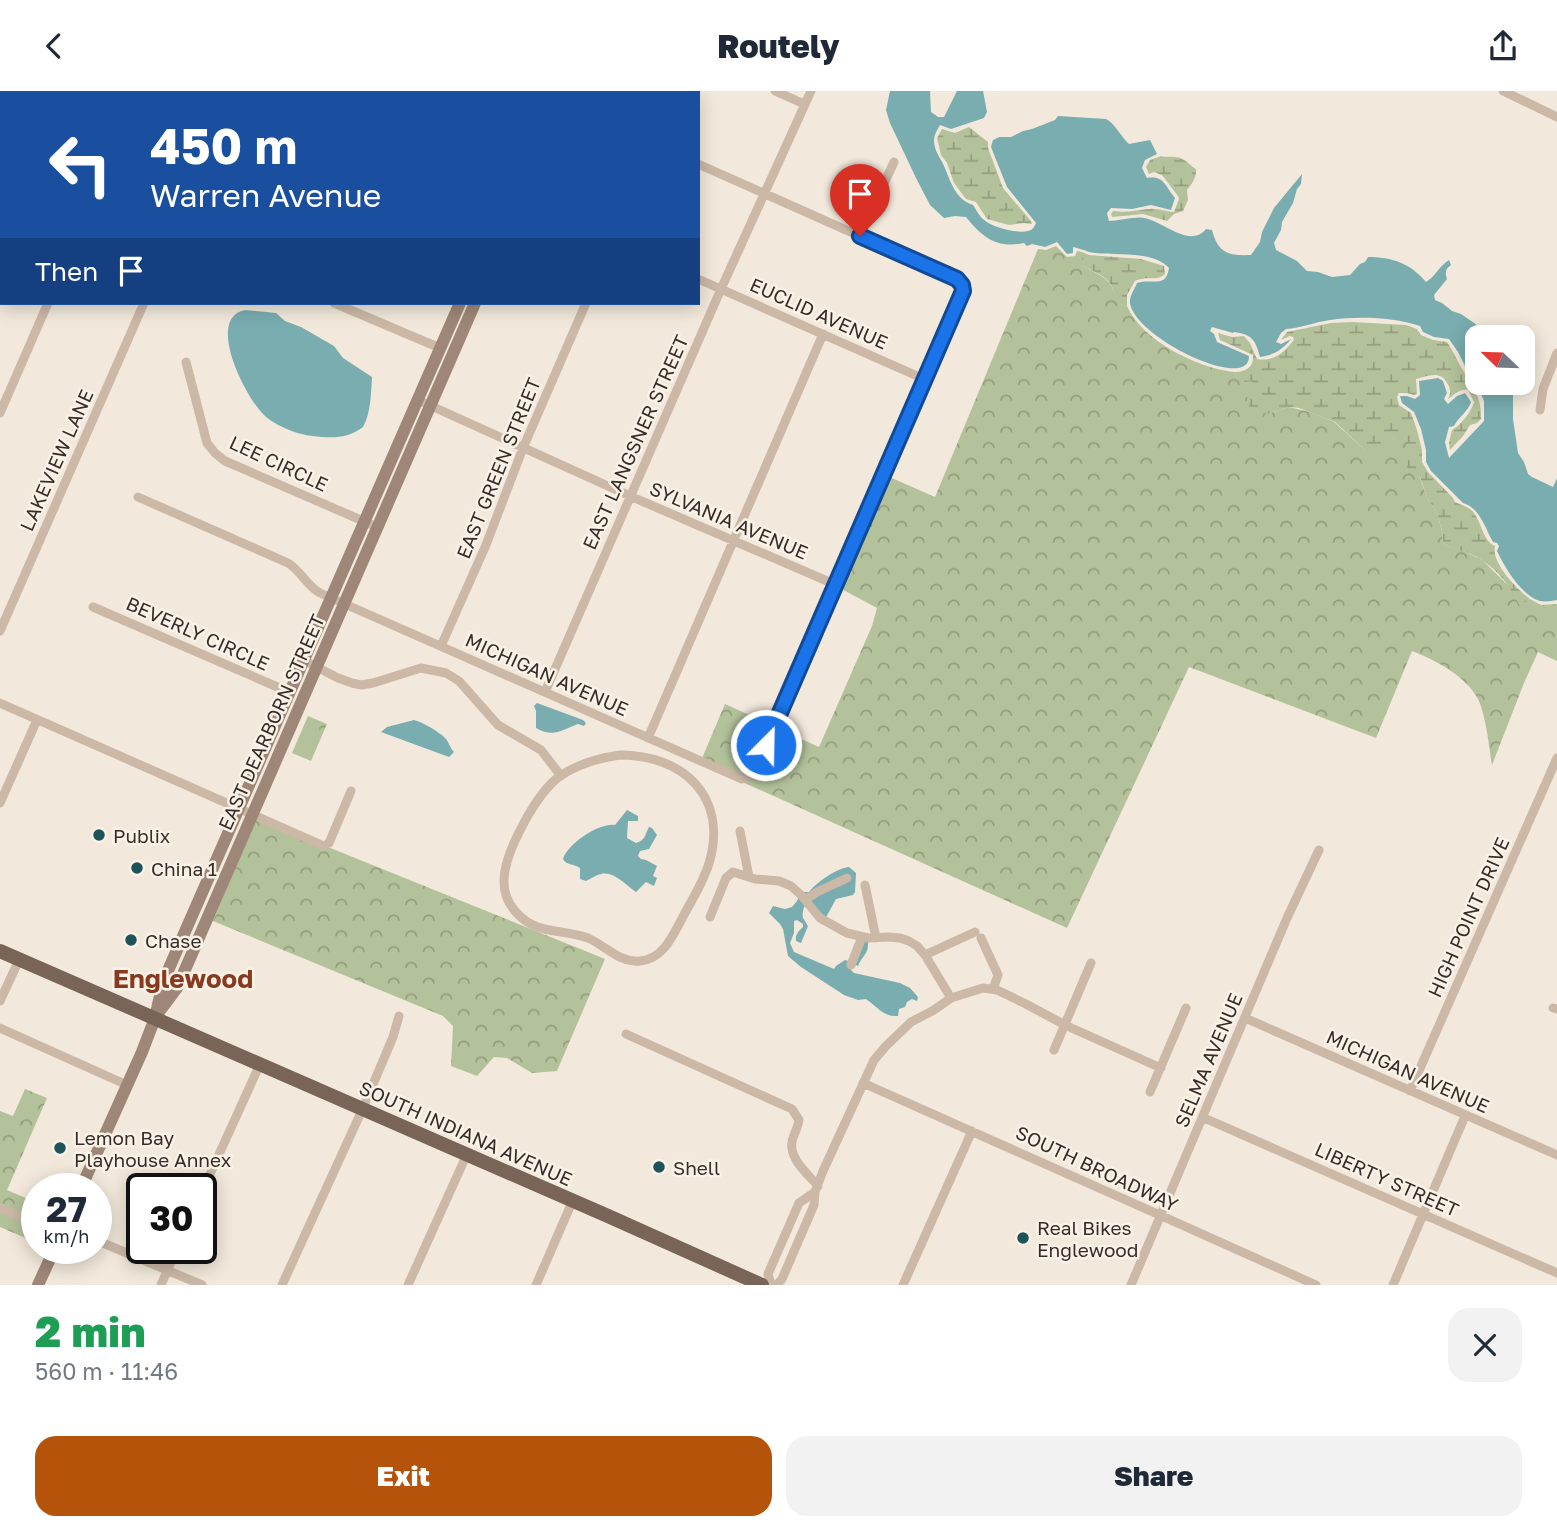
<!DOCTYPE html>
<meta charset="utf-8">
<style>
:root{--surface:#fff;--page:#f2f2f3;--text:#1f2937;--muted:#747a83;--accent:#b45309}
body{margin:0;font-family:"Golos Text",sans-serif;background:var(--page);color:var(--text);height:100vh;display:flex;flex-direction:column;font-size:26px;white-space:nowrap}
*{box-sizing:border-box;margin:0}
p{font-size:23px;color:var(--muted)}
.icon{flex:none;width:38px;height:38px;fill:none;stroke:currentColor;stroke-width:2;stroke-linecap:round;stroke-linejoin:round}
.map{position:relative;height:1194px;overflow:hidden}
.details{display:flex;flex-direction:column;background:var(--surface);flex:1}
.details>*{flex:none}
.guide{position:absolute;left:0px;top:0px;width:700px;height:214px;box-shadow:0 4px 18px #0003;background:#1a4fa0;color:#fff;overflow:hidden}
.needle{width:46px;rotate:293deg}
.fabs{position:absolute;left:1465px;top:234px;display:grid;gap:14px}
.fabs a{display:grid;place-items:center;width:70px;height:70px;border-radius:14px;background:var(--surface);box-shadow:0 4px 18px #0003;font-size:35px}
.speed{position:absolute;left:21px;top:1082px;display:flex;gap:14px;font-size:35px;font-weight:700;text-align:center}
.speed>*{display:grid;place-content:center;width:91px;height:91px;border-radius:50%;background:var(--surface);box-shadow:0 4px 18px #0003;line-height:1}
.speed small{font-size:18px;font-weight:400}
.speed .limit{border:4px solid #111;border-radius:10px;background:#fff;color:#111}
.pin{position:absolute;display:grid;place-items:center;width:60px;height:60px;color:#fff;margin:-72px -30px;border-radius:50% 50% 50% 0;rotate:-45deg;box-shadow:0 0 7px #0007}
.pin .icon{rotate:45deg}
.me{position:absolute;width:77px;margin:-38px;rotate:23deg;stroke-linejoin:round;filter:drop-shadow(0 0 5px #0008)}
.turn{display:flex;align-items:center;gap:24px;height:147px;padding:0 35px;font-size:32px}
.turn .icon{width:91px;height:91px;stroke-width:2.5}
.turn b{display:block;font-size:49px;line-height:60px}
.then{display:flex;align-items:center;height:66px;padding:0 35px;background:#0003;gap:14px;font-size:26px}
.round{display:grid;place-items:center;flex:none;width:74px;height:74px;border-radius:21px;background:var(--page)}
.headline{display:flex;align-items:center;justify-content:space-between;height:119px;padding:0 35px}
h1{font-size:42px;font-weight:800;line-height:52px;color:#1e9e55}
.primary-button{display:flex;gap:14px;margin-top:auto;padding:14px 35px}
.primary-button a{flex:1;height:80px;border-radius:21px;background:var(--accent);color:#fff;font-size:28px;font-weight:800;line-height:80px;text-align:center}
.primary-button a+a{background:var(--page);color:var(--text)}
header{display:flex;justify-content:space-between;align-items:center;height:91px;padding:0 35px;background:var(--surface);font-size:32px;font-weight:800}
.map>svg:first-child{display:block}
.forest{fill:url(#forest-crowns)}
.wetland{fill:url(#wetland-marsh)}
.pitch{fill:#b4c29b}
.water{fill:#79adb0}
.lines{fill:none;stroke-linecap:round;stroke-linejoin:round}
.street{stroke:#cbb8a7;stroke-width:9}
.secondary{stroke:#9e8778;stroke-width:12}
.primary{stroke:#796458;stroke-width:14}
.route-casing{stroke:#114b97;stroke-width:18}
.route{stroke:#1a73e8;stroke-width:12}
.poi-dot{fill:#1c5459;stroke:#faf2e7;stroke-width:2.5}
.labels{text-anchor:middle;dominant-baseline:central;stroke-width:5;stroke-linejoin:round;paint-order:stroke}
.street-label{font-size:19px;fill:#372d28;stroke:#faf2e7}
.poi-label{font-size:19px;fill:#372d28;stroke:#faf2e7;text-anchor:start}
.district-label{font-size:26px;font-weight:bold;fill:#883a1f;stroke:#faf2e7}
</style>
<header><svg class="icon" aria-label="back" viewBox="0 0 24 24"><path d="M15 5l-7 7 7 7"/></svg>Routely<svg class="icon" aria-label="share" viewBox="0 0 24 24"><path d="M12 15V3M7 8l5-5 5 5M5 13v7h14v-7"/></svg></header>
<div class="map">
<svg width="1557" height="1194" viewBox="0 0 1557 1194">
<defs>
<pattern id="forest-crowns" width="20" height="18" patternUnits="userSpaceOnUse" patternTransform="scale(1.75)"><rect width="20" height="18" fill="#b4c29b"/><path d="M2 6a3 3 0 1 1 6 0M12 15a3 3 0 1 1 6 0" fill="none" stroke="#939e7e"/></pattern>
<pattern id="wetland-marsh" width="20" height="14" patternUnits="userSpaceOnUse" patternTransform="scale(1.75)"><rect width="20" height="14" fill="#b4c29b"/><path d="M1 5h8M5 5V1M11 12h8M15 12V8" fill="none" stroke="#939e7e"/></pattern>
</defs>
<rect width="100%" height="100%" fill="#f2e8db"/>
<path class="forest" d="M0 0H47L46 2H2V205L0 209Z
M1056 155 1067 166 1075 165 1077 160 1082 161V174C1092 180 1107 186 1112 196 1115 203 1116 207 1120 213L1127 215C1142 250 1198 277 1234 281L1238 289H1253L1268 323 1289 316 1310 321 1334 331 1364 358 1385 355 1396 346H1405L1428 409 1437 422 1442 440 1443 452 1445 454 1466 461 1482 469 1511 497 1520 514 1530 508 1541 514 1557 513V570L1538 561 1524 592 1492 674C1489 655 1486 625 1478 608 1466 585 1435 569 1412 560L1376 647 1189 576 1067 837 700 672 725 613 819 656 872 535 877 517 836 495 885 384 935 406 1038 158 1046 159Z
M308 625 327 633 311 670 292 662Z
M256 727 605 868 557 980 532 982 507 967 494 966 477 985 451 975 453 935 443 925 213 830Z
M25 998 47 1007 7 1099 37 1112V1152L0 1136V1020L13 1025Z"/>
<path class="wetland" d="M969 36 988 51V57L1003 97 1031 130 1032 133 1024 132 1009 134 987 128 976 111 966 108 954 92 947 72 941 64 937 47 942 38 955 42Z
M1161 65C1168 67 1175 64 1182 68 1188 70 1190 75 1196 78 1197 86 1192 93 1187 99L1188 109 1183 120 1174 123 1167 130 1143 123 1112 126 1111 123 1113 120C1130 122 1135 119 1150 118 1158 117 1166 121 1174 121L1179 108 1178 105 1162 84 1154 81 1149 83 1146 76 1150 69Z
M1082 161 1089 164 1141 168 1164 175 1165 183C1157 191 1147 184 1135 190L1127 204V215C1113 213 1117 204 1111 194 1106 185 1091 179 1082 174Z
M1353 231 1406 234 1417 238 1421 244 1433 249 1447 251C1454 261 1458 272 1464 281 1474 296 1482 309 1481 328L1477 332 1470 334 1463 345 1450 359 1449 352 1452 339C1460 335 1472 320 1474 311L1468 299C1460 297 1454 304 1448 308 1451 302 1451 298 1447 292 1441 279 1427 285 1416 288L1417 303 1414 304 1407 302H1399L1397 306 1399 314 1411 322 1417 339 1422 359V371L1428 381 1453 407 1455 411C1459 413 1466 415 1470 418 1482 427 1481 449 1495 455 1491 472 1517 498 1530 508L1520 515C1510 492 1490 470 1466 461 1459 459 1452 457 1445 454L1443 452 1442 440 1437 422 1428 409 1420 386 1409 381 1402 361 1407 353 1405 346H1396L1386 355 1373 359 1364 358 1335 331 1299 317 1289 316 1268 323 1250 319 1247 305 1252 290 1245 291 1238 289 1234 281C1245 281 1254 277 1253 264L1220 249 1218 242 1232 246 1244 245 1250 252 1257 268C1273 271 1286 261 1294 248L1293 246 1290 245 1281 249 1287 241 1331 232Z"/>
<path class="pitch" d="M310 633 320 638 310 662 299 657Z"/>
<path class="water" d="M890 0H930L931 21 938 26H944L957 0H983L987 21 984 27 951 38 940 34C937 39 934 44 934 49 934 60 940 66 944 75 951 91 955 108 973 114 976 118 979 125 983 128 991 136 1017 143 1028 140 1033 139 1034 136 1036 132L1007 96 991 56 993 49 999 46H1011L1023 40 1032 38 1055 29 1058 25 1106 28C1114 31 1121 46 1129 53L1150 49 1157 63 1145 69 1142 77 1147 87C1164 84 1165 95 1175 107L1171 119 1151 114 1132 118 1111 117 1107 122 1109 130C1119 130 1136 125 1144 127 1163 130 1190 158 1206 138L1212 139C1218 162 1228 165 1251 164L1260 151 1262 141 1274 117 1302 83 1301 93 1297 98 1293 112 1282 131 1281 139 1274 152 1276 159 1297 170 1307 180 1318 181 1332 186 1350 184 1360 173 1365 171 1368 166C1392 166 1410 172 1426 191 1436 185 1439 175 1449 169L1451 174C1445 178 1445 182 1447 188L1434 204 1435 209 1442 212 1452 220 1461 223 1477 234 1485 237 1492 245 1493 247H1477V292H1510L1513 304V328L1518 362 1524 371 1528 383 1532 386 1553 396 1557 387V509C1552 510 1545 511 1540 510 1521 504 1505 477 1497 460L1499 455 1497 452 1493 451C1485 437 1480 417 1463 412L1431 380 1426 371V359L1421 338 1414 321 1402 312 1400 305H1407L1415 308 1420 304 1419 290 1438 287 1443 290 1447 302 1444 308 1448 313 1457 305 1465 302 1471 311C1468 321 1459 325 1454 335L1449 336 1445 351 1449 367 1484 330V310L1477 293 1467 279 1458 261 1449 248 1434 246 1423 241 1420 235C1393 226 1358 225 1330 229 1315 231 1301 237 1286 238L1281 242 1276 251 1281 253 1291 248C1282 259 1274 264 1260 266 1256 250 1252 243 1234 241L1233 242 1212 236 1210 240 1214 243 1217 251 1249 265C1250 302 1135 247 1130 212 1129 205 1135 198 1137 192 1152 187 1166 198 1169 177 1152 158 1112 166 1089 161 1084 159 1078 157 1073 156V162L1067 163 1057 151 1045 156 1032 153 1027 155 1024 152C997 158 982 146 966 126L955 125 944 127 930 114 916 87 890 32 886 19Z
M245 219 276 222 285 230 301 236 334 255 343 267 372 286C371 302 371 322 363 336 350 346 337 347 322 346 302 345 281 338 266 326 247 310 204 227 245 219Z
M537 612 583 629 586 632 584 635 578 633C562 639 553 647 536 637V620L534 615Z
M414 629C424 632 438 640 445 647 449 651 450 657 454 661L449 666 381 641 387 636Z
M627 719 638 725V730H628L627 747 636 752C646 749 645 743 649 736L652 737 657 744 649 758 640 760 638 765 641 768 646 769 657 775 653 785 657 787 654 795 646 791 636 801C627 795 614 780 601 783 596 784 590 788 586 790L580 788V777C573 772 567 775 563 768 568 753 598 732 615 734Z
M849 776 856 782 855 801 853 804 836 808 825 828 808 814 804 816C801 828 803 826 808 835L801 852 796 850C795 843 799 840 803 836V833L797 829 794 830V842L790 852 794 861 834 878 836 875 845 869 851 871 859 848 868 849C869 864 863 863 858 875L856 874 851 876V879L854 882 900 892 910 897 918 906 917 910 912 908 907 911 905 916 899 918 898 925C883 926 878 916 866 908L858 909 844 904 801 876 788 865 783 838 780 833 769 822 773 815 785 818 792 816 797 810 801 801H809C817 791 837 777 849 776Z"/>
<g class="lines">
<path class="street" d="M775 0 804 13
M1503 0 1557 26
M159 2V0
M330 2 331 0
M433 2 434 0
M0 117H2
M860 145 894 71
M698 188 924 288
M334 212 440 257
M186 271 207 352 215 362 225 370 377 436
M418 309 630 405 834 493
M1540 319 1543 298 1557 262
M0 322 48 212
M138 406 288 472C301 480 307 495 320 502L737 686 742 688 749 686 756 677 834 493 962 204V194L956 188 698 73
M93 516 289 601
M0 540 144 212
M441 555 486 454 523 357 586 212
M303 569 338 587 352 592 361 594 373 592 421 577 446 582 459 590 498 634 541 659 561 685
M545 601 721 198 811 0
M0 612 324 755 329 752 351 700
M648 647 823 243
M620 664C682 664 727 704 710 769 705 788 694 805 685 822 674 841 665 868 640 870 619 872 606 855 588 847 561 837 536 845 515 820 508 812 504 802 504 791 503 763 537 701 560 685 578 673 598 667 620 664Z
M0 712 37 629
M740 740 749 786
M865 794 876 847
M805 809 817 801 847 787
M710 826 726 787 733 781 755 788 779 790 791 795 801 804 820 827 847 842 868 847 889 846 900 847 909 850 917 855 925 864 951 907
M981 847 998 884 993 898
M925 864 975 841
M851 874 862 846
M0 910 19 869
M1553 917 1557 918
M1245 927 1557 1064
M0 937 127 994
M626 943 792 1018 799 1029C798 1037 793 1044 792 1051 789 1068 808 1083 818 1095
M1054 959 1091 872
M863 992C1014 1058 1165 1127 1316 1194
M1410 1000 1557 667
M1150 1001 1186 917
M1202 1026 1557 1182
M201 1103 260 973
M0 1117 37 1133
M96 1149 202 1194
M161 1194 177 1157
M282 1194 363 1017 393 946 399 925
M408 1194 467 1063
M536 1194 573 1109
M771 1194 768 1183 799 1112 815 1101
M777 1194 782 1188 814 1114 815 1101 823 1080 874 969 885 956 911 931 934 919 951 907 983 897 997 899 1024 912 1067 935 1161 977
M903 1194 972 1040
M1131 1194 1287 827 1319 759
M1393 1194 1465 1025"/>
<path class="secondary" d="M552 2 553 0
M568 2V0
M159 921 177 897 475 212
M81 1097 142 961 155 927 163 891 460 212
M38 1194 55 1157"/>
<path class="primary" d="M0 860 608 1125 762 1194"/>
</g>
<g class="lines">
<g class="route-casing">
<path id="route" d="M766 654 963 200 962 194 957 188 860 145"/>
</g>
<use href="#route" class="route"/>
</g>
<g class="poi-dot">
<circle cx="99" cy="744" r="7"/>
<circle cx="137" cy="777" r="7"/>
<circle cx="131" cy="849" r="7"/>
<circle cx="60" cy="1057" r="7"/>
<circle cx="659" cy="1076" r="7"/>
<circle cx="1023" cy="1147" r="7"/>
</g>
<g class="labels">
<g class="street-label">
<text transform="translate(819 222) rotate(24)">EUCLID AVENUE</text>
<text transform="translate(635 351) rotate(-66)">EAST LANGSNER STREET</text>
<text transform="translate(56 369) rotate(-66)">LAKEVIEW LANE</text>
<text transform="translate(279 372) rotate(25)">LEE CIRCLE</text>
<text transform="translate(498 377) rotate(-68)">EAST GREEN STREET</text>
<text transform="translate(729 429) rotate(23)">SYLVANIA AVENUE</text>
<text transform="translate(198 542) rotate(24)">BEVERLY CIRCLE</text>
<text transform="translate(547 583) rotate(24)">MICHIGAN AVENUE</text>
<text transform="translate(271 631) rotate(-66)">EAST DEARBORN STREET</text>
<text transform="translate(1468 826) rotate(-66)">HIGH POINT DRIVE</text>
<text transform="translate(1208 969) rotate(-67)">SELMA AVENUE</text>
<text transform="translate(1408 980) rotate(24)">MICHIGAN AVENUE</text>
<text transform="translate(466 1042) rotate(24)">SOUTH INDIANA AVENUE</text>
<text transform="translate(1097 1077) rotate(25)">SOUTH BROADWAY</text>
<text transform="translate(1387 1088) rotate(24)">LIBERTY STREET</text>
</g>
<g class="poi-label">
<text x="113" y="744">Publix</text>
<text x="151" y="777">China 1</text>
<text x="145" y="849">Chase</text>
<text x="74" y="1046">Lemon Bay<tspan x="74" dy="22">Playhouse Annex</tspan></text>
<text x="673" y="1076">Shell</text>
<text x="1037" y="1136">Real Bikes<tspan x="1037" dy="22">Englewood</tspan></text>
</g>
<g class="district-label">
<text x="183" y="887">Englewood</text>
</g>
</g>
</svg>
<div class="fabs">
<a><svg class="needle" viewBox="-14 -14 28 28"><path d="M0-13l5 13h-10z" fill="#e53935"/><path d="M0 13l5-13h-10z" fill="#747a83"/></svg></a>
</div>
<div class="speed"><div>27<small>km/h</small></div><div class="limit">30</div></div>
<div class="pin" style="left:860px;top:145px;background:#d93025"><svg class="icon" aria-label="arrive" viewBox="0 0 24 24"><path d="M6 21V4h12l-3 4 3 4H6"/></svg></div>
<svg class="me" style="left:766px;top:654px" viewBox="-20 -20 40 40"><circle r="17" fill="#1a73e8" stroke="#fff" stroke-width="3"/><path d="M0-11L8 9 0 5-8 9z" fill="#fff"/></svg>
<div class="guide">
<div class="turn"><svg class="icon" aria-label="left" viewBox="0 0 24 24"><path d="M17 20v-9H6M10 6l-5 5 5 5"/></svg><div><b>450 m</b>Warren Avenue</div></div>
<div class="then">Then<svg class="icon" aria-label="arrive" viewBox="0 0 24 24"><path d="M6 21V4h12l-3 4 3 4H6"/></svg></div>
</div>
</div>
<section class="details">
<div class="headline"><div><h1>2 min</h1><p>560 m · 11:46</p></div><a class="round"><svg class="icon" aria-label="close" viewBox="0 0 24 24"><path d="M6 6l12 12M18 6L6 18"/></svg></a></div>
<div class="primary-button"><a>Exit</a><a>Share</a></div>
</section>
